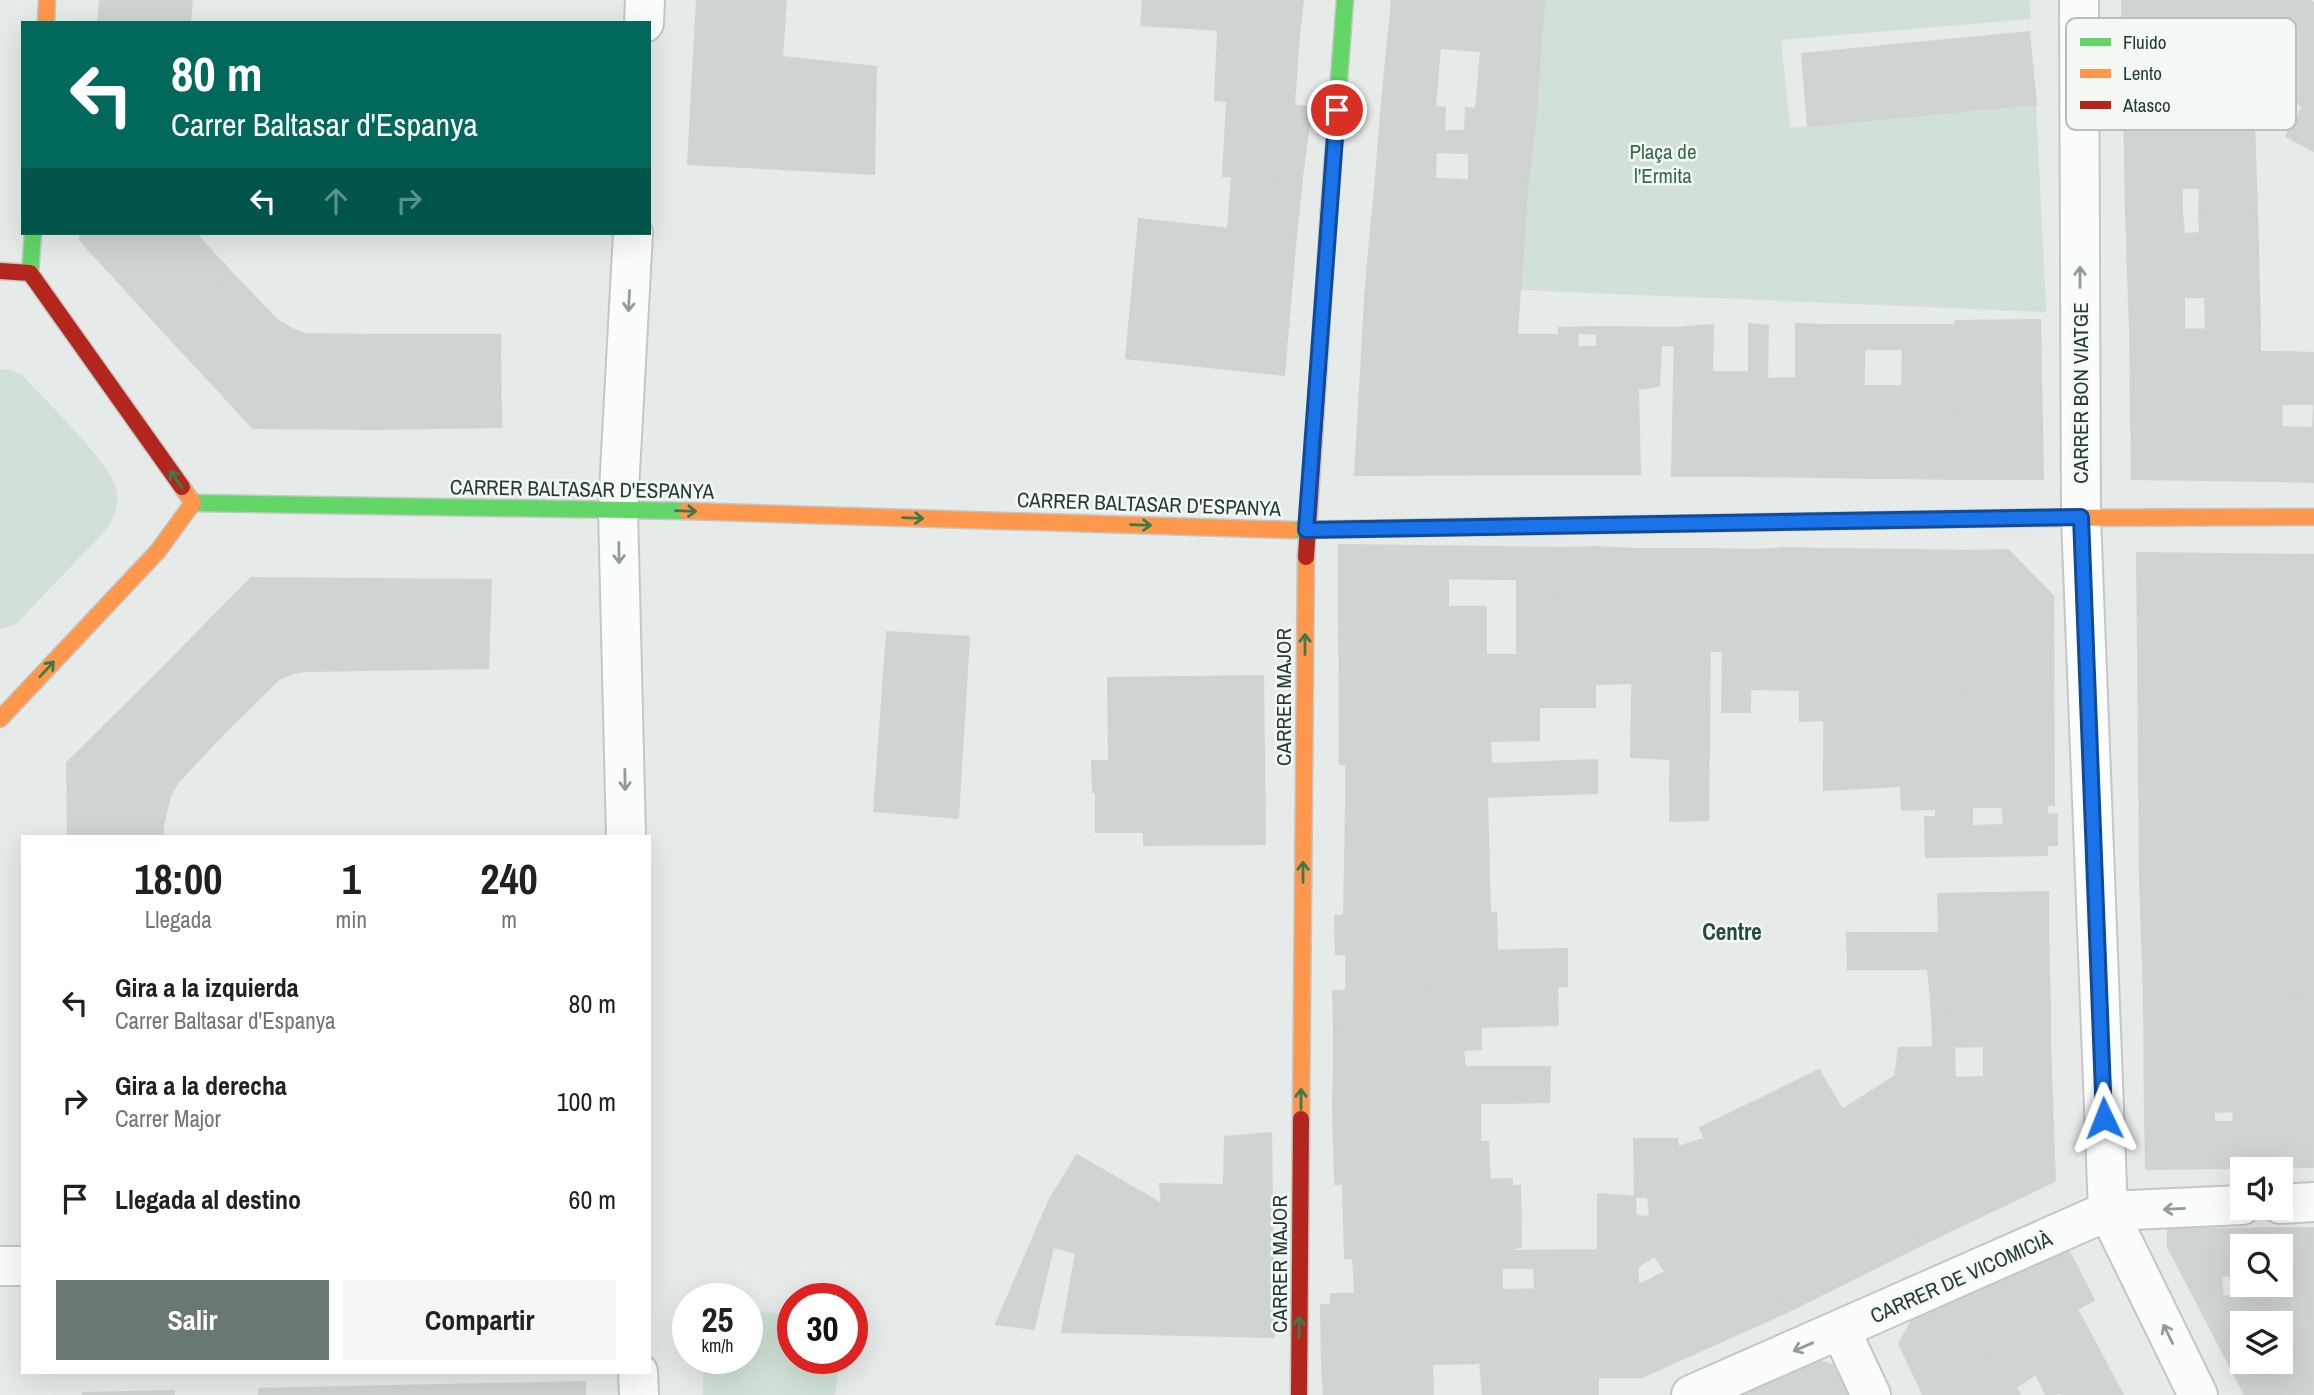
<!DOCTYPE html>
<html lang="es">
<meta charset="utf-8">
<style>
:root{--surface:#fff;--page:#f6f6f6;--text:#202124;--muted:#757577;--accent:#697873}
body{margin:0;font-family:"Archivo Narrow",sans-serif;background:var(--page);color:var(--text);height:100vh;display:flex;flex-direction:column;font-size:26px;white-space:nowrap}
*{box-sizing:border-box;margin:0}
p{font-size:23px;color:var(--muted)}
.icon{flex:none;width:38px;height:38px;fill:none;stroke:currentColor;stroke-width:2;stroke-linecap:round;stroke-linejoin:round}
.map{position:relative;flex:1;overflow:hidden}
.panel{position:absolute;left:21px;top:835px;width:630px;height:539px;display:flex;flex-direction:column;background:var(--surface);border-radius:0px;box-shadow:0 7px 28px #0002}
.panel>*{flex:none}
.banner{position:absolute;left:21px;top:21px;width:630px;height:214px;border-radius:0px;box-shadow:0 7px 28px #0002;background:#00695c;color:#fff;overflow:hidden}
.buttons{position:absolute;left:2230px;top:1157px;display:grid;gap:14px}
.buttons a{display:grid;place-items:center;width:63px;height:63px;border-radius:0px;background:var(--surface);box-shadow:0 7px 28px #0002;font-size:35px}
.speed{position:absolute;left:672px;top:1283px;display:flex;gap:14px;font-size:35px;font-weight:700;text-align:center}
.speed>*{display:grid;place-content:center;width:91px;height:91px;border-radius:50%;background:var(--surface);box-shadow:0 7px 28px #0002;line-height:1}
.speed small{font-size:18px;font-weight:400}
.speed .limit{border:10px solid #d22;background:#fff;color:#111}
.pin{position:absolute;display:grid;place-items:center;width:60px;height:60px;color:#fff;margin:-30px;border:4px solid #fff;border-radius:50%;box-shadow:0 2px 7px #0007}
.me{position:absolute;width:77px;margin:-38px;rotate:358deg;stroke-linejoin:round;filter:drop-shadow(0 0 5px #0008)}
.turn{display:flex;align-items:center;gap:24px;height:147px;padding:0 35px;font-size:32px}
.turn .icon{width:91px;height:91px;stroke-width:2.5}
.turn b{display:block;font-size:49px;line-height:60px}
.lanes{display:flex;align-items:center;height:66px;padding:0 35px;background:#0003;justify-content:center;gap:35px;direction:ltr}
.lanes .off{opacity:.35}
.eta{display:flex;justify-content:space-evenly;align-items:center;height:119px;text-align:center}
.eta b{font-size:42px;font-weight:700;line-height:49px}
.cta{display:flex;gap:14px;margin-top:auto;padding:14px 35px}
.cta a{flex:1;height:80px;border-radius:0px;background:var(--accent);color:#fff;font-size:28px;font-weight:700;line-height:80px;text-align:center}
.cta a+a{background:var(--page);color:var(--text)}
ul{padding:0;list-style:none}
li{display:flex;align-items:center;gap:21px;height:98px;padding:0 35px}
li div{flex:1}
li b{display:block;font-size:26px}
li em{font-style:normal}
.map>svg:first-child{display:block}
.green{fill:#d1e1d5}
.building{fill:#cfd3d1;stroke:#cfd3d1;stroke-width:2;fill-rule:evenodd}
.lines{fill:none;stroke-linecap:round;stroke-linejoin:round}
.street-casing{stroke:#c3c7c5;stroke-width:42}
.fast-casing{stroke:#c2c7c5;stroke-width:19}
.slow-casing{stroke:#c2c7c5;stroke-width:19}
.jam-casing{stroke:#c2c7c5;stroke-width:19}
.street{stroke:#fbfcfc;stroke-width:38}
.fast{stroke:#63d668;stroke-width:16}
.slow{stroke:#ff974d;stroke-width:16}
.jam{stroke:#b3261e;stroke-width:16}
.oneway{stroke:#909c98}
.oneway2{stroke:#3e7949}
.route-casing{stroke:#114b97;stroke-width:18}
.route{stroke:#1a73e8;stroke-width:12}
.labels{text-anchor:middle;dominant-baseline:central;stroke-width:5;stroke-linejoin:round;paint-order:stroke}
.park-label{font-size:21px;fill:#356d46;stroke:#f5f9f6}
.street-label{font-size:21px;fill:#263b34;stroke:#f5f9f6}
.neighbourhood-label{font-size:23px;font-weight:bold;fill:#244b3f;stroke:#f5f9f6}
.key{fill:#f5f9f6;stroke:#b7c0bc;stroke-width:2}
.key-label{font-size:19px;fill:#263b34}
</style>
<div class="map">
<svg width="2314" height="1395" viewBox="0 0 2314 1395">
<rect width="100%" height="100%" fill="#e6eae8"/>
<path class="green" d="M1544 0H2029L2031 19 1781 40 1790 128 2036 104 2046 312 1520 290Z
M7 369 21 374C43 398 109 461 116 488 120 503 114 519 106 530L15 625 0 629V370Z
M747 1311 793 1315V1358H840L835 1395H703L704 1358H747Z"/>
<path class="building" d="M100 0H192L190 23H98Z
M697 0H786L782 57 876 67 874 174 688 164Z
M1143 0H1303L1299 35 1141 25Z
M1392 0H1544L1536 112 1476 108 1481 51 1440 48 1435 106 1382 101Z
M2122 0H2308L2314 3V86L2302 106 2281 92 2124 95Z
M1218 31 1299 35 1294 106 1215 100Z
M2029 32 2036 104 1808 126 1802 54Z
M2314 87V151L2286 136Z
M2253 93 2257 209 2199 211 2200 188H2182V212L2126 213 2124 95H2179V124H2201V94Z
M1227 101 1312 107 1307 140 1225 138Z
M1382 101 1445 108 1444 131H1465L1466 108 1536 112 1528 183 1469 180V153L1436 152 1435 178 1376 176Z
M1225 138 1307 140 1302 178 1223 176Z
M1232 176 1302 178 1296 236 1228 229Z
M1376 176 1528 183 1520 290 1366 284Z
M2257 209 2260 328 2206 330 2205 297H2184V330L2130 331 2126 213 2182 212 2184 234 2200 233 2199 211Z
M1139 219 1296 236 1284 375 1126 358Z
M81 233H195L231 272 165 333 80 240Z
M231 272 277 320 294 330 305 334 378 335 374 429 253 428 165 333Z
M1366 284 1520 290 1517 335H1559V474L1355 475Z
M2040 320 2043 479H1957L1955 321Z
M1749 324 1768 326 1767 379 1796 378V324L1826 325 1825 477 1749 476Z
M1713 325 1709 476H1672L1675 328Z
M1826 325H1903V349H1864L1863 478 1825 477Z
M1903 325H1955L1957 479 1901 478Z
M1597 327 1598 334 1578 333 1577 347H1597V474H1559V328Z
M1597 327 1675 328 1676 345H1661L1659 386 1638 389 1640 474H1597Z
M2260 328V352H2282L2281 481 2132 479 2130 331Z
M378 335H500L501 427 374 429Z
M2282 352 2314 353V482L2281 481 2282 427 2313 428 2314 404H2281Z
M1712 372H1750L1749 476H1709Z
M1864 386H1903L1901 478H1863Z
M1339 545 1506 547 1507 579 1339 577Z
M1506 547 1559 548 1558 606 1517 605V579H1507Z
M1596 547 1595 606H1558L1559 548Z
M1596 547 1635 549 1633 683 1596 684Z
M1787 548V670H1750L1752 550Z
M1787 548 1825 549 1824 720 1800 721V690L1750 689V670H1787Z
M1635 549H1671V759L1631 757Z
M1671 549H1711L1708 820 1670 821Z
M1711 549 1752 550 1750 712H1722L1723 651H1710Z
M1825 549 1924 550V809L1902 810 1901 786 1824 790Z
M1924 550 1967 551 1969 694 1924 693Z
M2008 550 2053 596 2054 805 1924 809V693L1969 694 1967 551Z
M2137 553 2314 555V753L2139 761Z
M1339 577 1448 578V608L1339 607Z
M251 578 294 673 279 679 226 731 161 670Z
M251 578 491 580 488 668 305 671 294 673Z
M1517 605 1595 606V707H1539V740L1490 741 1491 764H1340L1339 607H1486V655H1517Z
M887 632 969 637 958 818 874 811Z
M161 670 226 731 178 782 170 796 167 809 67 763Z
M1263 676 1265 844 1144 845V832H1096V792H1093L1092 761H1109L1108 678Z
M2314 753V877L2140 882 2139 761Z
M1597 760V793L1346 802V764H1491Z
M67 763 167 809 163 825V836H68Z
M1487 797 1490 913 1344 916 1346 802Z
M2047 806V815L2057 814V845H2047V855L1926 857 1925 817H1936V810L1972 809V826L2004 825 2002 807Z
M2314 877V995L2144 994 2140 882Z
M2048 892V932H1939L1938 894Z
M1490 913H1496L1497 951 1336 954 1335 916Z
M2048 932 2049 969H1848L1847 933Z
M1567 949V986L1346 991V954Z
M2049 969 2050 1006 1932 1011 1928 970Z
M1557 985 1558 1025 1334 1030 1333 991Z
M2144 994 2314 995V1109L2145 1114Z
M2050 1006V1045L1933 1047 1932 1011Z
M1481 1027V1049L1463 1050 1465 1067 1334 1069V1030Z
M2050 1045 2055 1181 1921 1245 1842 1110 1895 1076 1899 1048 1954 1047 1955 1078 1984 1077V1047Z
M1465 1067H1550L1549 1102 1333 1106 1334 1069Z
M1819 1070 1921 1245 1785 1313 1700 1128Z
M1480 1104V1142L1334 1146 1333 1106Z
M2304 1109 2305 1167 2146 1169 2145 1114 2214 1112V1122H2234L2233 1111Z
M2304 1109H2314V1167H2305Z
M1271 1133 1274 1337 1062 1332 1076 1253 1053 1247 1034 1329 996 1324 1049 1201 1077 1155 1162 1204 1160 1184 1224 1185 1225 1137Z
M1634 1139H1677L1678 1147 1704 1139 1785 1313 1642 1377 1639 1285 1665 1272 1655 1256 1638 1266 1636 1216 1650 1217 1648 1197H1635Z
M1480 1142H1488L1490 1180 1335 1184 1334 1146Z
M1512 1179V1186H1520L1521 1247 1512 1248 1513 1255 1345 1258 1343 1183Z
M1598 1194 1635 1197 1642 1377H1598Z
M2314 1228V1295H2279L2280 1246H2242V1275L2221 1276 2223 1297H2194L2168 1247V1229Z
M2065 1244 2094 1300 1992 1354 1967 1295Z
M1596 1250V1288L1535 1291 1534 1268H1502V1292L1355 1293 1353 1257 1513 1255 1512 1251Z
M1596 1288 1598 1361 1322 1366 1321 1305H1331V1294Z
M1967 1295 1992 1354 1921 1390 1899 1344 1912 1320Z
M2279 1295H2314V1395H2245L2194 1297ZM2242 1323H2280V1362H2242Z
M2077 1309 2123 1395H2062L2060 1392 2054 1395H2046L2036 1374 2016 1387 1998 1351Z
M1998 1351 2020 1395H1923L1921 1390Z
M1812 1358 1847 1371 1856 1395H1738Z
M1598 1361V1395H1483L1480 1363Z
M1432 1364 1433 1395H1324L1322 1366Z
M585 1382V1395H259V1389Z
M174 1391V1395H83V1393Z"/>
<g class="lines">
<g class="street-casing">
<path id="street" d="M2079 0 2081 517 2108 1211 2198 1395
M644 23 645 0
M626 836 618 509 633 233
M2280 1204 2314 1202
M0 1266H23
M1841 1331 1871 1395
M638 1372 639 1395
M1691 1395 2108 1211 2242 1205"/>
</g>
<g class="fast-casing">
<path id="fast" d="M1329 211 1345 0
M30 273 33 233
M193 503 686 511
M1291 530 2018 518"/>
</g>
<g class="slow-casing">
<path id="slow" d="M46 23 47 0
M686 511 1291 530
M2018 518 2314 517
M0 719 158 551 193 503 182 487
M1301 1119 1306 557"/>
</g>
<g class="jam-casing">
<path id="jam" d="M0 271 30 273 182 487
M1306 557 1329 211
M1299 1395 1301 1119"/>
</g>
<use href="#street" class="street"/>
<use href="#fast" class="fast"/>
<use href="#slow" class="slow"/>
<use href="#jam" class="jam"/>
</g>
<defs><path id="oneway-shaft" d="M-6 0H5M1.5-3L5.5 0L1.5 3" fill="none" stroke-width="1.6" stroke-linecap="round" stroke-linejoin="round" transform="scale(1.75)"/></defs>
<g class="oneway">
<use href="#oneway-shaft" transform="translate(2080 277) rotate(-90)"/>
<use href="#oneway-shaft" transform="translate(629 301) rotate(93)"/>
<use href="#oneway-shaft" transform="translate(619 553) rotate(89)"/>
<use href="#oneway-shaft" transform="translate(625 780) rotate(89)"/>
<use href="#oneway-shaft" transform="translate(2174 1209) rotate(177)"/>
<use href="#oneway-shaft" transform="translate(2168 1334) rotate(-116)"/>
<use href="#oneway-shaft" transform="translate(1803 1347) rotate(157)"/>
</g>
<g class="oneway2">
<use href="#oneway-shaft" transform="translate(176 479) rotate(-125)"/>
<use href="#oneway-shaft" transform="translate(686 511) rotate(2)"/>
<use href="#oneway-shaft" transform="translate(913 518) rotate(2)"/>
<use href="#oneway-shaft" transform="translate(1141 525) rotate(2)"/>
<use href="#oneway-shaft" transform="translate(1305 644) rotate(-90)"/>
<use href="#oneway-shaft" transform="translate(47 669) rotate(-47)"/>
<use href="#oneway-shaft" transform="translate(1303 872) rotate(-90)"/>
<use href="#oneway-shaft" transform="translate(1301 1099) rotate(-90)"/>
<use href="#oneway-shaft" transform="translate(1299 1327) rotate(-90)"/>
</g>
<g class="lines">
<g class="route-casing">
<path id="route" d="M1337 110 1306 530 2081 517 2104 1118"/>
</g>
<use href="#route" class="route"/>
</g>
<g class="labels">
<g class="park-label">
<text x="1663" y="151">Plaça de<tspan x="1663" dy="24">l'Ermita</tspan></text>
</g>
<g class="street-label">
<text transform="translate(2080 393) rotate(-90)">CARRER BON VIATGE</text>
<text transform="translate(582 489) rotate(1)">CARRER BALTASAR D'ESPANYA</text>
<text transform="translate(1149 504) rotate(2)">CARRER BALTASAR D'ESPANYA</text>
<text transform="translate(1283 697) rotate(-90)">CARRER MAJOR</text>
<text transform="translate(1279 1264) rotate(-90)">CARRER MAJOR</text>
<text transform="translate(1961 1277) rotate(-24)">CARRER DE VICOMICIÀ</text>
</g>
<g class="neighbourhood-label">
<text x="1732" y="931">Centre</text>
</g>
</g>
<rect x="2066" y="18" width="230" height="112" rx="10" class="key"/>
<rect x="2080" y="38" width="31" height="8" fill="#63d668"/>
<rect x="2080" y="69" width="31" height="9" fill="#ff974d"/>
<rect x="2080" y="101" width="31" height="8" fill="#b3261e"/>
<g class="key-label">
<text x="2123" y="49">Fluido</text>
<text x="2123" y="80">Lento</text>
<text x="2123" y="112">Atasco</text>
</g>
</svg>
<div class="buttons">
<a><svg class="icon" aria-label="sound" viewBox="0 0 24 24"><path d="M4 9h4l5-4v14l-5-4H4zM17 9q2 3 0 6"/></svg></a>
<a><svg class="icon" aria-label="search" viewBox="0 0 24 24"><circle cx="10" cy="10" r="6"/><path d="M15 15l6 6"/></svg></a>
<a><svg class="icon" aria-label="layers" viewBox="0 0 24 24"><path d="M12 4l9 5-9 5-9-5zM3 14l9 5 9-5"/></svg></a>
</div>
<div class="speed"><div>25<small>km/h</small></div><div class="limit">30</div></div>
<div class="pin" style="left:1337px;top:110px;background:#d93025"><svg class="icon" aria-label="arrive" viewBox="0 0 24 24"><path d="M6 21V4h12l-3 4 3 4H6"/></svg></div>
<svg class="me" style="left:2104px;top:1118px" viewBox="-20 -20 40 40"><path d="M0-17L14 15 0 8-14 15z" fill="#1a73e8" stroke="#fff" stroke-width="4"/></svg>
<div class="banner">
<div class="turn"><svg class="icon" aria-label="left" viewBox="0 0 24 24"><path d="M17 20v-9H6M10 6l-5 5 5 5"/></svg><div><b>80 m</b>Carrer Baltasar d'Espanya</div></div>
<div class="lanes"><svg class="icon" aria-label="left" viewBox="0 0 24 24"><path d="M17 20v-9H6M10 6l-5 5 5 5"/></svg><svg class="icon off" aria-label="ahead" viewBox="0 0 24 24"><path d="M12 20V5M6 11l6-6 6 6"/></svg><svg class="icon off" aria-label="right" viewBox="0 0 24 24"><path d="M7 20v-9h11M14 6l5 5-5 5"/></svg></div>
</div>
<section class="panel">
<div class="eta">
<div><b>18:00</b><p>Llegada</p></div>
<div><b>1</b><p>min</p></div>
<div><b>240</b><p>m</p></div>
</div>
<ul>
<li><svg class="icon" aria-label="left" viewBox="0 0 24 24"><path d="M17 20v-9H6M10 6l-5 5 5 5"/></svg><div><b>Gira a la izquierda</b><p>Carrer Baltasar d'Espanya</p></div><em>80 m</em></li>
<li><svg class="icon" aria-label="right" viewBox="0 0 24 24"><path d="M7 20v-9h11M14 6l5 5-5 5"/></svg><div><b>Gira a la derecha</b><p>Carrer Major</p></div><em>100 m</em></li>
<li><svg class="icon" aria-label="arrive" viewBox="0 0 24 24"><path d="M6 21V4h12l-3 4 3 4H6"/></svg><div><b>Llegada al destino</b></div><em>60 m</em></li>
</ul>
<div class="cta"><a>Salir</a><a>Compartir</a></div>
</section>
</div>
